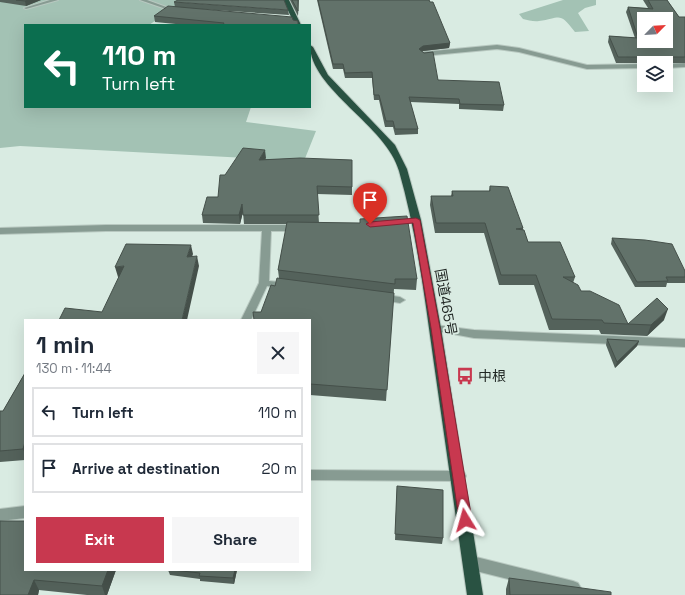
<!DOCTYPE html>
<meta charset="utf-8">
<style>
:root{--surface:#fff;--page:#f6f6f7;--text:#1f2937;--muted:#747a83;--line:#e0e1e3;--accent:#c8384f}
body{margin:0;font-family:"Space Grotesk","Noto Sans JP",sans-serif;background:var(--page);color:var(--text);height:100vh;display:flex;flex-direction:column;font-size:15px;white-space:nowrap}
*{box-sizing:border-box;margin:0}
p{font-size:13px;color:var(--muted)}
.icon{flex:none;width:22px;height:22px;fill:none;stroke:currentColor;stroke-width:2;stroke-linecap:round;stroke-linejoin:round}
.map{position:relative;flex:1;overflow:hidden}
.drawer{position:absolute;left:24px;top:319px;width:287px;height:252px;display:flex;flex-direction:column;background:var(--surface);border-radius:0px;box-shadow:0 4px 16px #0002}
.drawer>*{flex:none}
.banner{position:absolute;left:24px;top:24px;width:287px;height:84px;border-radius:0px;box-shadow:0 4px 16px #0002;background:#0b6e4f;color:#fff;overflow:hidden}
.needle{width:26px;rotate:66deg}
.tools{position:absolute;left:637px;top:12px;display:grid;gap:8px}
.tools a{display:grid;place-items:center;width:36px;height:36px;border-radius:0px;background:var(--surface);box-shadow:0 4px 16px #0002;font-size:20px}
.pin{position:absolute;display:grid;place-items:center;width:34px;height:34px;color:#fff;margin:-41px -17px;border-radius:50% 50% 50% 0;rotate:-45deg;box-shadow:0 0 4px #0007}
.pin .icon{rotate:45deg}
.me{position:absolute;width:44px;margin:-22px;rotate:352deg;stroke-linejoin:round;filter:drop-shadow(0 0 3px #0008)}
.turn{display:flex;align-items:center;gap:14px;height:84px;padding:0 12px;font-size:18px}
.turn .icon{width:52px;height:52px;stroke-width:2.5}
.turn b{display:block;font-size:28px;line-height:34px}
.round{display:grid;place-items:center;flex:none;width:42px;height:42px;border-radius:0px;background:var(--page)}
.headline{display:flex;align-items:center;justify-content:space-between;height:68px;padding:0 12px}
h1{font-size:24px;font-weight:700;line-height:30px}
.primary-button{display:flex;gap:8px;margin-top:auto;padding:8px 12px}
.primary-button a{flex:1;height:46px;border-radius:0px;background:var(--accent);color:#fff;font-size:16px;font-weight:700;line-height:46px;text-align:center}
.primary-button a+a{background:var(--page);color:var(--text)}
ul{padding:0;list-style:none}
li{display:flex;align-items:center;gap:12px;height:50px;margin:0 8px 6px;padding:0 4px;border:2px solid var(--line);border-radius:0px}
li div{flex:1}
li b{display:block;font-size:15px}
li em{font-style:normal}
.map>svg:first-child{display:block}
.green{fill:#a3c2b4}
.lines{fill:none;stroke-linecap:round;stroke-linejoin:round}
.minor-casing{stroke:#b8c8c0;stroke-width:2}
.trunk-casing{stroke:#b8c8c0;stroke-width:2}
.minor{fill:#879b92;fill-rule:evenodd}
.trunk{fill:#295242;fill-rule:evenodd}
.wall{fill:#54625b}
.shaded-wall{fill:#45504a}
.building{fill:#62726a;stroke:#45504a;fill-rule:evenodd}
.route{fill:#c8384f;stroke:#822433}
.labels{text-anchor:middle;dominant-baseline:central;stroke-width:4;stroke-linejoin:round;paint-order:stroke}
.street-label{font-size:14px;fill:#212724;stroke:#d9ebe2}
.poi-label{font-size:14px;fill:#212724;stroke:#d9ebe2;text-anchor:start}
</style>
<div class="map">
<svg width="685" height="595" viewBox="0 0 685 595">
<rect width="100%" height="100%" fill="#d9ebe2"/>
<path class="green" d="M0 0H185L149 25H25V107H251L246 122 316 131 304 161 20 146 0 148Z
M563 0H596V5L585 8 578 13 589 31 575 32C559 11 561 18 539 21 534 22 528 20 523 19L519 14Z"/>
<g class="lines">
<g class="minor-casing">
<path id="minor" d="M50 0H58L26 9 24 8Z
M140 0H147L169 8 180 9 169 10Z
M497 45 519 48 587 65 644 64V68L587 69 519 52 497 49 423 56 420 54 423 52Z
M685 63V67L666 68V64Z
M106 225H300L304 228 300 231H271L269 281 289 283 294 286 289 289 267 286 251 320H241L259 283 262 231H106L0 234V228Z
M380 294 400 297 405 300 400 303 376 299 375 297Z
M435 325 474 330 685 339V347L474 338 431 330 430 328 431 326Z
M310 470 459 471 464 472 466 476 464 480 459 481 310 480Z
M25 506V518L0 521V509Z
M472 556 573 581 578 583 581 588 578 593 572 595 472 570 467 568 465 563 467 558Z"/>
</g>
<g class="trunk-casing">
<path id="trunk" d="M283 0H289L301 25H295Z
M310 45 313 47 328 75 395 145 407 169 421 220 441 328 483 595H467C456 518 445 441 434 364 425 300 417 234 399 171 387 126 310 89 310 45Z"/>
</g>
<use href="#minor" class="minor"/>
<use href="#trunk" class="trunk"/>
</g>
<path class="wall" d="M0 0H41L26 6 0 2Z
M290 0H299L298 16Z
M317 0H429L450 43 449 48 423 51H422L438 80 504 105 503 111 459 109V104L410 102 418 129V134L395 135 393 127H385L379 100H374L372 78H345L343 69H333Z
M643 0H667L679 17H685V63H616L608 42 609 36 635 38 626 12 628 7 648 8Z
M174 2 288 10 289 15 199 9 293 20 298 25H186L155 22 154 16 175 7Z
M266 158 265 159 352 160V195L317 194 319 223 417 279 416 290 394 289 386 401 310 395V320L261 312 279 278 278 270 287 224H244L243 212 240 224 203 223 202 215 218 197 225 175Z
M490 186 523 228V230L528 242 575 277 573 283 581 291 628 324 664 320 647 336 601 334 599 330H549L534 285H499L484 233H435L430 205 431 196H451L452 191H489Z
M612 238 685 271V283H667L666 287H635L611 244Z
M607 339 639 341 637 346 615 368 606 345Z
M25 373V460L0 462V411H3Z
M397 486 443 538 442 544 395 540Z
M0 521 116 570 107 595H87L39 590 38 595H0Z
M168 570H237L234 584 200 581V579L170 575Z
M509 578 611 595H506V589Z"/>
<path class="shaded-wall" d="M28 0H41L26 6 25 1Z
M450 43 449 48 423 51 419 54V49L423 46Z
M265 150 266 158 260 167 259 160Z
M242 204 243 212 240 224 239 215Z
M191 245 193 254 189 266 187 257Z
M197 256 199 266 187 320H182Z
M124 266 126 276 118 277 115 267Z
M668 309 664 320 647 336 651 325Z
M639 341 637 346 615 368 617 362Z
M25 442V454L23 449Z
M108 570H116L107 595H105L102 586Z
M235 570H237L234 584 233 578Z
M34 580 39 590 38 595H28Z"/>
<path class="building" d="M16 0H28L25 1Z
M178 0H284L288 10 174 2Z
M292 0H298V11Z
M318 0H429L430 2H433L450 43 423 46 419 49 424 53 433 52 438 80 499 82 504 105 460 104 459 99 409 97 418 129H395L393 121H386L379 95H374L372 72 345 73 343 64H333Z
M648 0H667L679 17H685V57H618L609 36 638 38 628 7 653 9ZM644 19H666V41H644Z
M168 6 292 17 293 20 298 21V25H223L224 23 154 16Z
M243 148 265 150 259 160 300 158 352 160V187L317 186 319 215H243L242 204 239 215H202L207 197H218L220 175H225Z
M490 186 508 187 523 228 516 229 524 230 528 242H560L575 277H563L578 285 581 291H590L619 305 628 324 657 298 668 309 651 325 604 323 602 320 552 319 536 275H501L485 223H436L431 196H453L452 191H490Z
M407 216 417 279H395V284L278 270 287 222 360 223V219Z
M612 238 645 240 672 244 685 271V277H666L668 281 637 282Z
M126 244 191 245 187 257 197 256 182 320H59L65 308 102 312 124 266 115 267Z
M277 278 394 293 387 390 310 384V320H254L253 312H261L271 285 275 286Z
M607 339 639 341 617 362Z
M25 373V442L23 449 0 451V411H3Z
M397 486 443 490V538L395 534Z
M0 521H25V570H108L102 586 34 580 28 595H0Z
M172 570H235L233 578 199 576 200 573Z
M509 578 611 592V595H510Z"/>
<path class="route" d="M416 218 420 220 440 328 472 520 470 523 465 525 461 523 459 520 431 328 413 223 370 227 366 224 370 222Z"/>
<defs>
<g id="bus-bare" transform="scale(1.38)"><path d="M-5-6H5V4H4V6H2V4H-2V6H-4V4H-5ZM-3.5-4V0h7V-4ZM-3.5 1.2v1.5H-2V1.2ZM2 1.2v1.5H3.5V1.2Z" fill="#c8384f" stroke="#d9ebe2" stroke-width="2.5" paint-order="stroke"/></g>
</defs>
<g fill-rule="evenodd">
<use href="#bus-bare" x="465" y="376"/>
</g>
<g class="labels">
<g class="street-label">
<text transform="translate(446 302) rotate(80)">国道465号</text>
</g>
<g class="poi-label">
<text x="478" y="376">中根</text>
</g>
</g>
</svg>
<div class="tools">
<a><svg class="needle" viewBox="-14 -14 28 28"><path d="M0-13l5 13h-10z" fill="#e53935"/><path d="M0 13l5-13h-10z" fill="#747a83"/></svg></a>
<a><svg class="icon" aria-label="layers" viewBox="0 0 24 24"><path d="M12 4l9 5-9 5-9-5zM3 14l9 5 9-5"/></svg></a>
</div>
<div class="pin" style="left:370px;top:224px;background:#d93025"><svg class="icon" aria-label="arrive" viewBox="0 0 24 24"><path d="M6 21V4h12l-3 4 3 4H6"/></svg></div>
<svg class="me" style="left:465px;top:520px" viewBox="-20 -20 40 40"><path d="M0-17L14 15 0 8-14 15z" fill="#c8384f" stroke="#fff" stroke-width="4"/></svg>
<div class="banner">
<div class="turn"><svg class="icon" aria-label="left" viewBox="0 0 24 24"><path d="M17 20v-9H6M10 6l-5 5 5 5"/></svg><div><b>110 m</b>Turn left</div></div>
</div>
<section class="drawer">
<div class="headline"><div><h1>1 min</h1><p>130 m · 11:44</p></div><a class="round"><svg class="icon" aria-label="close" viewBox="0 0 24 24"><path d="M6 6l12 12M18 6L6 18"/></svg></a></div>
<ul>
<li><svg class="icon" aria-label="left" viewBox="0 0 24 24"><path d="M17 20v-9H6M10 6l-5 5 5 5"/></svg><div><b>Turn left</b></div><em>110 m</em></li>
<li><svg class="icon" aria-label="arrive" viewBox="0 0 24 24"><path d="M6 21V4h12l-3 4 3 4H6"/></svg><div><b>Arrive at destination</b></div><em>20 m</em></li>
</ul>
<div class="primary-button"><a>Exit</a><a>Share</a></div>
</section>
</div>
